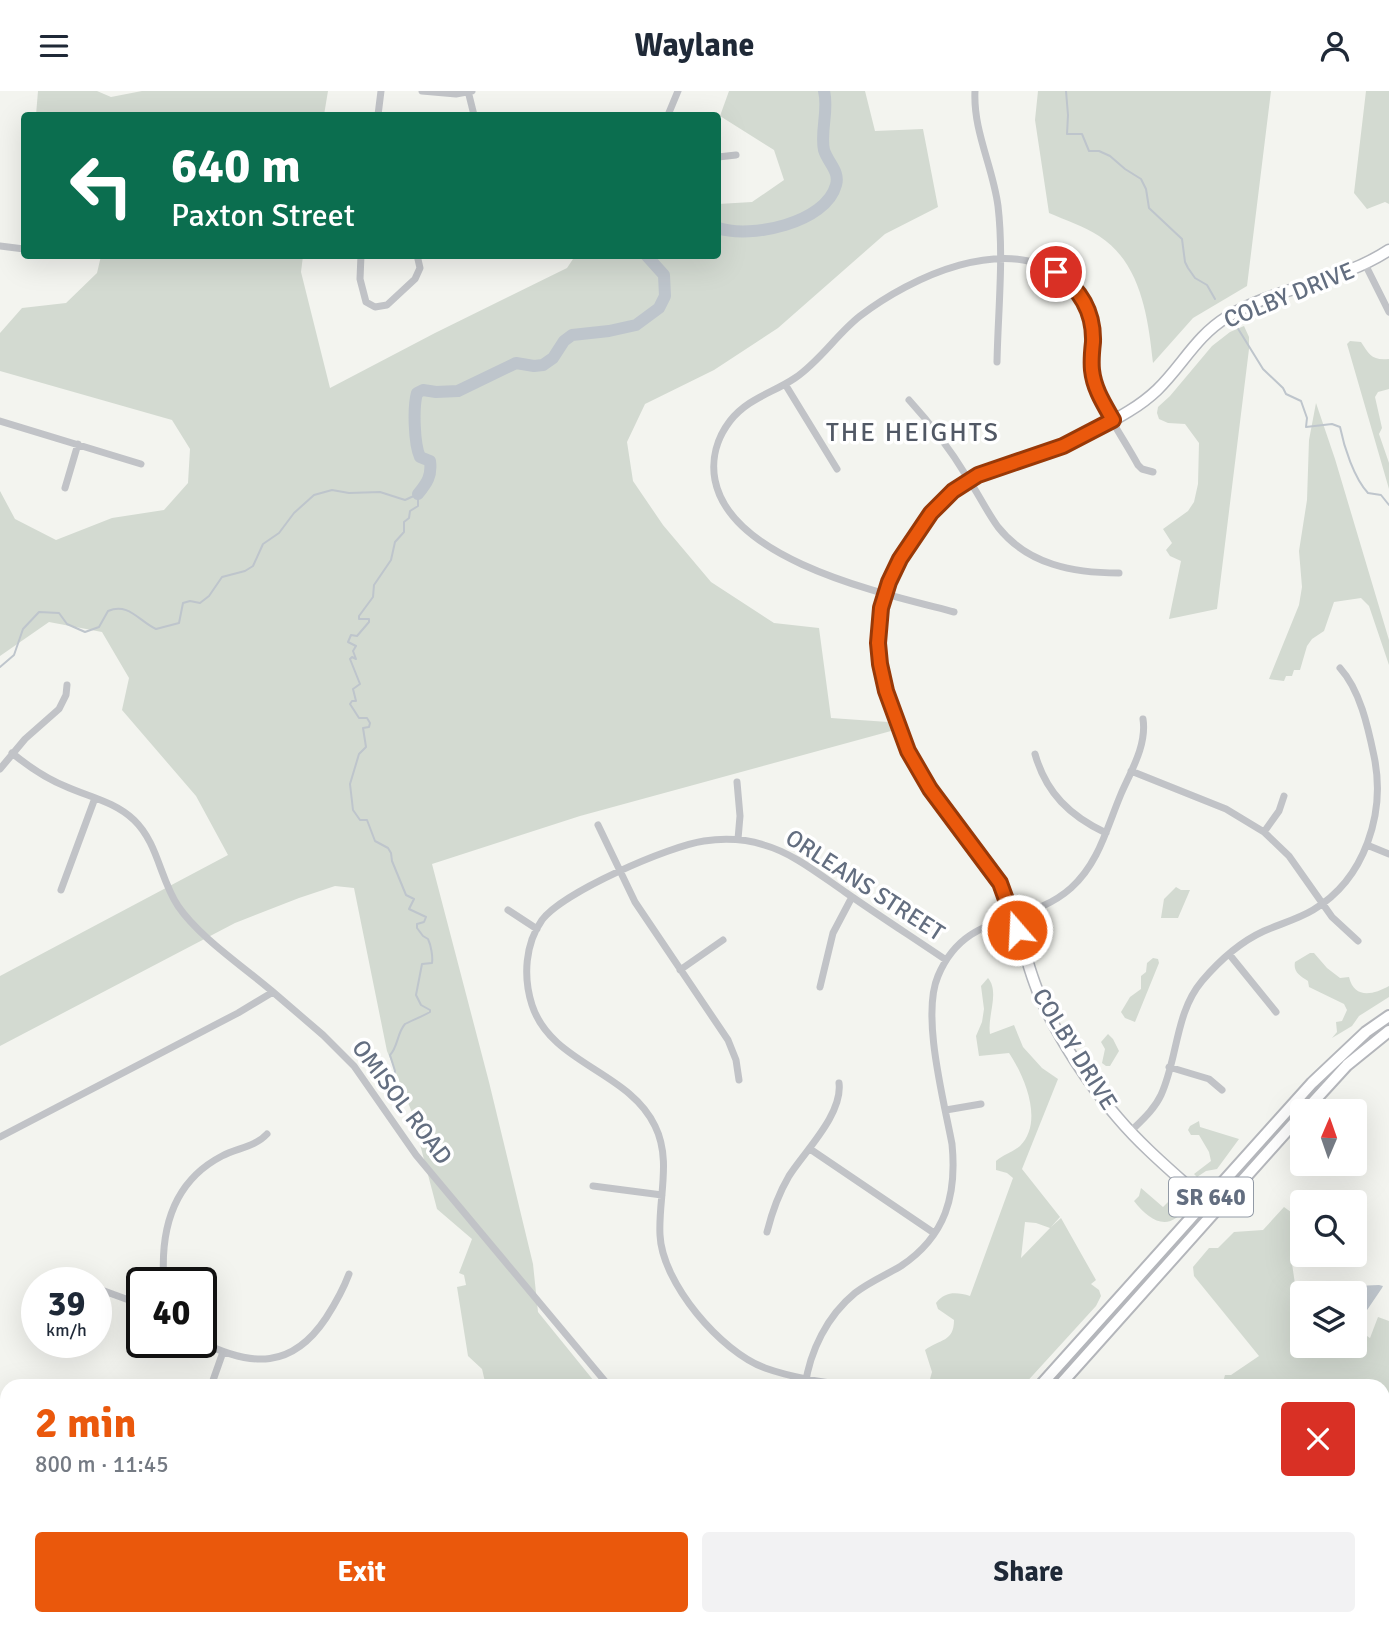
<!DOCTYPE html>
<meta charset="utf-8">
<style>
:root{--surface:#fff;--page:#f2f2f3;--text:#1f2937;--muted:#747a83;--accent:#ea580c}
body{margin:0;font-family:Signika,sans-serif;background:var(--page);color:var(--text);height:100vh;display:flex;flex-direction:column;font-size:26px;white-space:nowrap}
*{box-sizing:border-box;margin:0}
p{font-size:23px;color:var(--muted)}
.icon{flex:none;width:38px;height:38px;fill:none;stroke:currentColor;stroke-width:2;stroke-linecap:round;stroke-linejoin:round}
.map{position:relative;flex:1;overflow:hidden}
.details{position:absolute;left:0px;top:1288px;width:1390px;height:247px;display:flex;flex-direction:column;background:var(--surface);border-radius:21px 21px 0 0;box-shadow:0 7px 28px #0002}
.details>*{flex:none}
.hud{position:absolute;left:21px;top:21px;width:700px;height:147px;border-radius:7px;box-shadow:0 7px 28px #0002;background:#0b6e4f;color:#fff;overflow:hidden}
.needle{width:46px;rotate:2deg}
.controls{position:absolute;left:1290px;top:1008px;display:grid;gap:14px}
.controls a{display:grid;place-items:center;width:77px;height:77px;border-radius:7px;background:var(--surface);box-shadow:0 7px 28px #0002;font-size:35px}
.speed{position:absolute;left:21px;top:1176px;display:flex;gap:14px;font-size:35px;font-weight:700;text-align:center}
.speed>*{display:grid;place-content:center;width:91px;height:91px;border-radius:50%;background:var(--surface);box-shadow:0 7px 28px #0002;line-height:1}
.speed small{font-size:18px;font-weight:400}
.speed .limit{border:4px solid #111;border-radius:10px;background:#fff;color:#111}
.pin{position:absolute;display:grid;place-items:center;width:60px;height:60px;color:#fff;margin:-30px;border:4px solid #fff;border-radius:50%;box-shadow:0 2px 7px #0007}
.me{position:absolute;width:77px;margin:-38px;rotate:341deg;stroke-linejoin:round;filter:drop-shadow(0 0 5px #0008)}
.turn{display:flex;align-items:center;gap:24px;height:147px;padding:0 35px;font-size:32px}
.turn .icon{width:91px;height:91px;stroke-width:2.5}
.turn b{display:block;font-size:49px;line-height:60px}
.round{display:grid;place-items:center;flex:none;width:74px;height:74px;border-radius:7px;background:var(--page)}
.summary{display:flex;align-items:center;justify-content:space-between;height:119px;padding:0 35px}
h1{font-size:42px;font-weight:800;line-height:52px;color:var(--accent)}
.cta{display:flex;gap:14px;margin-top:auto;padding:14px 35px}
.cta a{flex:1;height:80px;border-radius:7px;background:var(--accent);color:#fff;font-size:28px;font-weight:800;line-height:80px;text-align:center}
.cta a+a{background:var(--page);color:var(--text)}
header{display:flex;justify-content:space-between;align-items:center;height:91px;padding:0 35px;background:var(--surface);font-size:32px;font-weight:800}
.map>svg:first-child{display:block}
.built{fill:#e3e4e3}
.green{fill:#d3dad1;fill-rule:evenodd}
.water{fill:#bec5cc}
.lines{fill:none;stroke-linecap:round;stroke-linejoin:round}
.stream{stroke:#bec5cc;stroke-width:2}
.river{stroke:#bec5cc;stroke-width:12}
.secondary-casing{stroke:#b3b6bc;stroke-width:13}
.primary-casing{stroke:#b4b6bb;stroke-width:14}
.street{stroke:#c1c3c7;stroke-width:7}
.secondary{stroke:#fff;stroke-width:10}
.primary{stroke:#fff;stroke-width:10}
.route-casing{stroke:#983908;stroke-width:18}
.route{stroke:#ea580c;stroke-width:12}
.labels{text-anchor:middle;dominant-baseline:central;stroke-width:7;stroke-linejoin:round;paint-order:stroke}
.shield{fill:#fff;stroke:#929aa6;stroke-width:2}
.shield-label{font-size:23px;font-weight:bold;fill:#636e80}
.street-label{font-size:24px;fill:#636e80;stroke:#fff}
.neighbourhood-label{font-size:26px;letter-spacing:2px;fill:#515865;stroke:#fff}
</style>
<header><svg class="icon" aria-label="menu" viewBox="0 0 24 24"><path d="M4 6h16M4 12h16M4 18h16"/></svg>Waylane<svg class="icon" aria-label="person" viewBox="0 0 24 24"><circle cx="12" cy="8" r="4"/><path d="M4 21q1-7 8-7t8 7"/></svg></header>
<div class="map">
<svg width="1389" height="1534" viewBox="0 0 1389 1534">
<rect width="100%" height="100%" fill="#f3f4ef"/>
<path class="built" d="M7 1492V1528H190L192 1534H0V1495Z"/>
<path class="green" d="M38 0H97L111 6 142 0H328L324 24H36Z
M729 0H865L875 40 923 38 938 116 885 143 778 237 714 279 645 313 627 351 633 390 663 434 711 491 774 532 819 537 831 627 888 631 891 640 580 725 432 773 489 991 533 1173 538 1221 598 1295H486L482 1278 468 1265 457 1196 466 1194 464 1184 459 1182 472 1148 437 1118 411 1019 387 960 354 797 335 795 299 807 235 832 0 955V885L228 764 196 705 122 619 129 587 102 541 49 531 0 565V400L15 428 56 449 112 427 164 419 188 392 190 358 172 329 0 280V242L22 217 66 212 97 182 101 165H303L301 181 330 297 435 242 567 177 575 165 718 164V113L752 111 784 89 774 59 720 25Z
M1038 0H1271L1247 195 1193 227 1153 272C1148 226 1141 172 1099 145 1084 135 1065 129 1049 122L1035 29Z
M1366 0H1389V113L1385 111 1367 118 1354 102Z
M1244 235 1249 246V258L1217 518 1169 528 1181 470 1170 465 1166 459 1172 452 1163 438 1188 420 1194 411 1198 393 1199 352 1185 333 1168 332 1159 328 1157 322 1158 316 1170 305 1212 255 1230 241Z
M1350 250 1361 251C1369 263 1372 270 1389 268V298L1378 301 1375 306 1382 337 1379 343 1389 372V398L1347 253Z
M1316 312 1335 368 1389 549V574L1369 515 1361 507 1334 511 1324 540 1312 548 1307 555 1300 579H1294L1292 585H1286L1284 590 1269 588 1299 514 1302 496 1299 460 1307 409 1309 349Z
M1176 796 1181 799H1190L1178 827H1161L1164 808Z
M1310 862H1314L1327 877 1340 887 1349 886C1354 908 1373 904 1389 895V906L1359 925 1352 935 1332 947 1337 941 1336 931 1342 930 1347 919 1344 913 1309 896 1308 890C1300 885 1293 881 1295 871Z
M1153 867 1158 868 1159 872 1135 931 1125 927 1121 921 1130 906 1141 898V885L1146 881 1147 872Z
M988 887C1000 901 987 925 990 943L1014 934 1023 956 1042 977 1058 988 1022 1078 1060 1126 1051 1136 1061 1127 1096 1189 1091 1193 1099 1199 1101 1205 1096 1215 1023 1295H928L932 1281 925 1259C940 1248 954 1251 954 1229L938 1218 936 1212C945 1200 957 1201 970 1205L1013 1087 1007 1082 996 1079V1070C1003 1064 1013 1061 1020 1055 1044 1031 1025 986 1009 962L979 965 976 945 982 931 984 918 981 895ZM1025 1131 1036 1132 1050 1137 1021 1167Z
M1108 943 1113 948 1119 960 1110 975H1106L1102 972 1105 958 1101 951Z
M1199 1030 1200 1036 1239 1048 1217 1078 1206 1080 1197 1086 1194 1083 1211 1070 1209 1061 1199 1044H1191L1188 1039 1190 1035Z
M1141 1097 1163 1116 1178 1101 1188 1113C1171 1142 1151 1132 1134 1110L1139 1105Z
M1284 1116 1302 1129V1144L1290 1159 1295 1193 1303 1202 1302 1255H1354L1355 1237 1370 1247 1378 1226 1389 1230V1534L1380 1528H1382V1295H1222L1225 1284H1231L1259 1265 1194 1185 1193 1176 1209 1157H1218L1234 1141 1263 1139Z
M543 1528H636L637 1534H545Z
M916 1528H986L993 1534H913Z"/>
<path class="water" d="M1379 1194 1383 1195 1382 1197 1363 1225 1355 1219 1354 1202H1333L1330 1200 1332 1196Z"/>
<g class="lines">
<path class="stream" d="M1066 0 1068 24 1067 43H1082L1089 60H1099L1110 65 1125 78 1141 88 1146 98 1149 117 1182 148 1185 171 1188 177 1195 187 1207 194 1215 208
M1237 236 1263 278 1283 297 1286 303 1301 310 1307 327 1306 336 1332 333 1340 336C1344 356 1354 387 1368 402L1381 404 1389 414
M0 576 14 564 23 538 39 521 59 522 67 533 85 541 99 536 108 520C128 511 139 530 156 538L179 532 183 512 190 510 200 512 209 505 222 486 245 480 253 475 263 453 279 442 294 422 314 404 332 399 349 402 380 401 405 409 418 403V415L410 420 409 427 404 431V441L395 451 391 469 374 494 373 506 359 525V528H369V531L357 545 351 544 348 551 356 555 353 560 356 568 352 566 350 568 360 593 353 598 356 610H352L350 613 359 627H367L370 632 369 636 363 637 366 656 359 663 350 693 353 719 360 729H367L375 750 388 757 391 762 392 770 406 804 414 808 409 818 426 826 424 831 417 833V837L423 845 428 848C431 854 433 866 432 872L422 873 416 904 421 914 430 919V921C425 924 406 932 405 933 397 942 398 956 390 964L395 980 394 987"/>
<path class="river" d="M718 137C751 148 826 132 836 94 840 80 828 72 824 59 820 40 829 19 824 0
M418 403C427 392 432 385 430 370L420 366C414 353 413 316 417 302L423 299 436 301 458 300 516 272 534 275 543 274 553 267 564 250 572 244 609 240 636 234 659 217 665 205 664 184 646 164"/>
<g class="secondary-casing">
<path id="secondary" d="M1211 1116C1180 1087 1146 1060 1118 1027 1089 994 1059 948 1041 908 1023 869 1019 823 997 787 974 751 943 719 920 683 908 664 901 643 894 621 873 559 871 510 909 453 925 431 939 408 963 393 980 381 1000 377 1019 371 1043 364 1067 355 1088 343 1112 330 1137 318 1157 299 1182 275 1196 245 1227 226 1275 196 1339 192 1389 159"/>
</g>
<g class="primary-casing">
<path id="primary" d="M1305 1020 1347 974 1389 940
M1040 1295 1312 992 1366 941 1389 925
M1059 1295 1302 1023
M885 1534 888 1528
M899 1534 902 1528"/>
</g>
<path class="street" d="M422 0 456 3 472 0
M468 0 474 24
M975 0C973 40 993 76 998 115 1004 166 998 220 997 271
M378 24 381 0
M668 24 678 0
M718 66 736 64
M0 155 24 158
M361 164 360 188 366 211 375 216 387 214 415 188 420 177 417 164
M1365 173 1389 221
M785 293 837 378
M909 309C931 333 950 358 967 386 978 402 987 421 998 436 1028 474 1074 482 1119 482
M0 330 141 373
M65 397 78 353
M954 521C886 503 731 471 715 389 711 368 717 347 730 330 748 307 773 302 795 287 820 270 837 243 860 225 911 186 1006 141 1065 187 1108 221 1082 258 1097 300 1107 325 1125 350 1138 374L1142 378 1153 381
M12 662C29 676 47 688 67 696 90 706 115 711 134 729 158 752 160 788 178 815 199 846 244 876 273 901
M1035 663C1046 702 1070 725 1106 742
M0 678 25 648 59 618 66 604 67 594
M1131 680 1226 718 1264 741 1289 765 1332 826 1358 850
M737 691 740 725 738 748
M598 734 635 811 728 949 736 969 739 989
M1264 741 1279 720 1284 705
M1367 754 1389 763
M61 799 95 707
M508 819 537 838
M1229 863 1276 921
M680 879 723 849
M820 896 833 842 852 806
M1169 976 1209 988 1222 999
M946 1019 981 1013
M1130 1041C1141 1030 1154 1019 1161 1004 1178 967 1175 922 1202 890 1219 870 1240 851 1264 840 1280 833 1298 828 1313 819 1365 788 1386 722 1374 665 1368 636 1360 599 1340 577
M0 1046 238 922 273 901 323 944 354 975 416 1064 609 1295
M810 1058 934 1142
M593 1095 662 1104
M767 1141C772 1121 779 1102 789 1085 805 1060 843 1023 839 992
M164 1192C160 1140 172 1091 222 1065 237 1057 255 1056 267 1043
M96 1197 126 1208H142
M201 1251C252 1276 292 1278 326 1227 335 1213 343 1199 349 1183
M211 1295 223 1261
M805 1295C810 1260 827 1225 855 1202 869 1191 886 1184 901 1175 946 1145 957 1104 952 1053 944 1010 921 924 938 885 966 818 1026 837 1071 797 1099 772 1107 736 1121 703 1131 680 1147 654 1143 628
M852 1295C823 1291 793 1287 765 1277 721 1261 662 1192 660 1144 658 1108 672 1069 655 1035 629 980 551 973 532 914 523 886 525 853 542 829 563 801 669 755 704 750 725 747 745 748 764 754 793 762 820 784 845 801 878 824 912 846 946 869
M0 1381 7 1400
M0 1480 7 1459
M323 1528 327 1534
M643 1528 645 1534
M802 1528 807 1534"/>
<use href="#secondary" class="secondary"/>
<use href="#primary" class="primary"/>
</g>
<g class="lines">
<g class="route-casing">
<path id="route" d="M1017 839 1000 792 930 698 908 660 886 600 880 573 878 552 881 517 889 491 900 468 931 422 953 400 978 384 1063 355 1113 329C1104 313 1094 298 1092 279 1091 269 1092 260 1093 251 1094 221 1080 198 1056 181"/>
</g>
<use href="#route" class="route"/>
</g>
<g class="labels">
<rect class="shield" x="1169" y="1086.5" width="84" height="39" rx="5"/>
<g class="shield-label">
<text x="1211" y="1106">SR 640</text>
</g>
<g class="street-label">
<text transform="translate(1289 204) rotate(-22)">COLBY DRIVE</text>
<text transform="translate(865 794) rotate(33)">ORLEANS STREET</text>
<text transform="translate(1075 958) rotate(58)">COLBY DRIVE</text>
<text transform="translate(402 1011) rotate(53)">OMISOL ROAD</text>
</g>
<g class="neighbourhood-label">
<text x="913" y="342">THE HEIGHTS</text>
</g>
</g>
</svg>
<div class="controls">
<a><svg class="needle" viewBox="-14 -14 28 28"><path d="M0-13l5 13h-10z" fill="#e53935"/><path d="M0 13l5-13h-10z" fill="#747a83"/></svg></a>
<a><svg class="icon" aria-label="search" viewBox="0 0 24 24"><circle cx="10" cy="10" r="6"/><path d="M15 15l6 6"/></svg></a>
<a><svg class="icon" aria-label="layers" viewBox="0 0 24 24"><path d="M12 4l9 5-9 5-9-5zM3 14l9 5 9-5"/></svg></a>
</div>
<div class="speed"><div>39<small>km/h</small></div><div class="limit">40</div></div>
<div class="pin" style="left:1056px;top:181px;background:#d93025"><svg class="icon" aria-label="arrive" viewBox="0 0 24 24"><path d="M6 21V4h12l-3 4 3 4H6"/></svg></div>
<svg class="me" style="left:1017px;top:839px" viewBox="-20 -20 40 40"><circle r="17" fill="#ea580c" stroke="#fff" stroke-width="3"/><path d="M0-11L8 9 0 5-8 9z" fill="#fff"/></svg>
<div class="hud">
<div class="turn"><svg class="icon" aria-label="left" viewBox="0 0 24 24"><path d="M17 20v-9H6M10 6l-5 5 5 5"/></svg><div><b>640 m</b>Paxton Street</div></div>
</div>
<section class="details">
<div class="summary"><div><h1>2 min</h1><p>800 m · 11:45</p></div><a class="round" style="background:#d93025;color:#fff"><svg class="icon" aria-label="close" viewBox="0 0 24 24"><path d="M6 6l12 12M18 6L6 18"/></svg></a></div>
<div class="cta"><a>Exit</a><a>Share</a></div>
</section>
</div>
